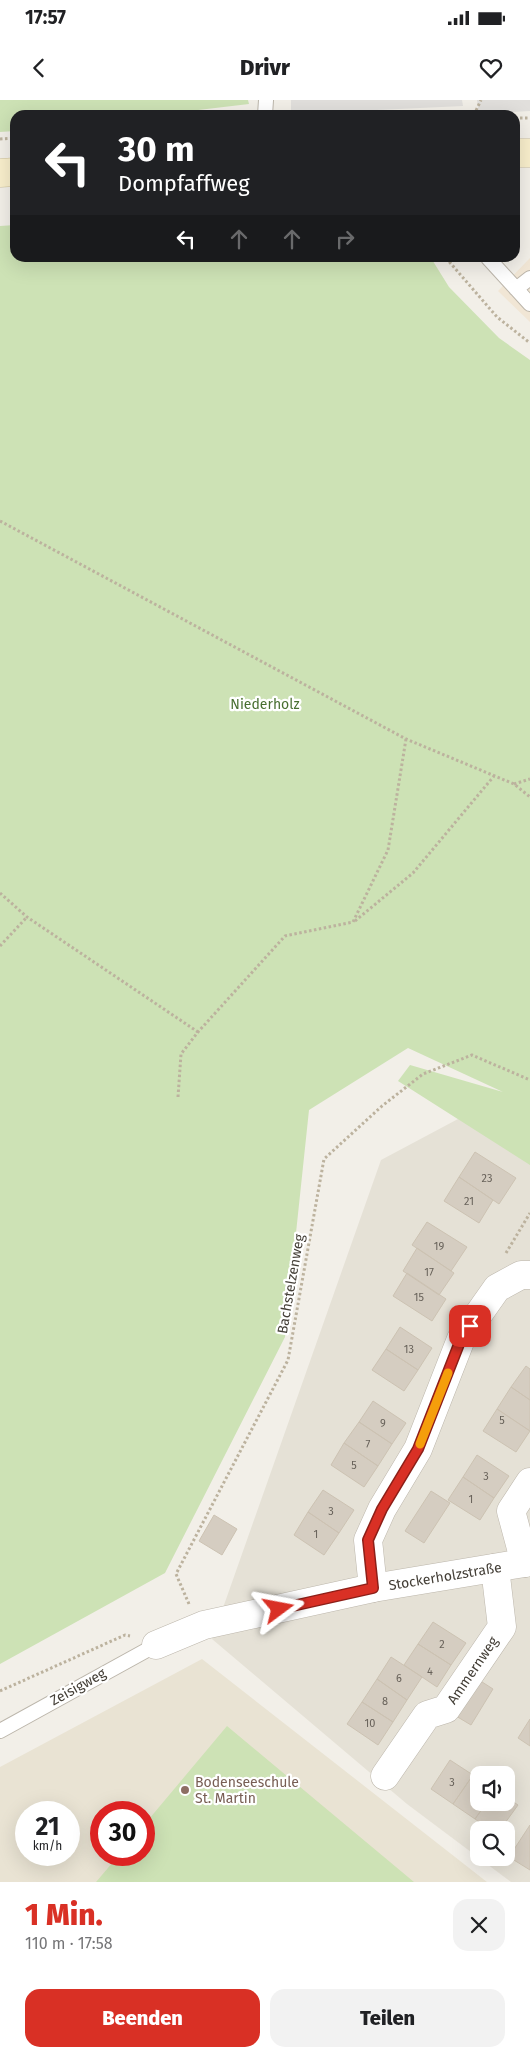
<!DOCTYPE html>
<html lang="de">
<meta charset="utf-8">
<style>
:root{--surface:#fff;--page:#f2f2f2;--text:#202124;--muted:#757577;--accent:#d93025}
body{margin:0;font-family:"Fira Sans",sans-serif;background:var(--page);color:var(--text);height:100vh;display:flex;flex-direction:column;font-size:19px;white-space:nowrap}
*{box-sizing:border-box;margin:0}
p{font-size:16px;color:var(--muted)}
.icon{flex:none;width:28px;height:28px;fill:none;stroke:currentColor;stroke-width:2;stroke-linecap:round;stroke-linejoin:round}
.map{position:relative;height:1782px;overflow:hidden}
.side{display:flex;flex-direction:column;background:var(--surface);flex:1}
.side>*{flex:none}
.hud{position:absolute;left:10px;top:10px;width:510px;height:152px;border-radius:15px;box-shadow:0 5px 20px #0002;background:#202124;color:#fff;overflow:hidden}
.fabs{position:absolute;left:470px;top:1666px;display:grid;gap:10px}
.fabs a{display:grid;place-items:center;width:45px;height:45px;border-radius:10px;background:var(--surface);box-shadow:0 5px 20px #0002;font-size:25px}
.speed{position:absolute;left:15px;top:1701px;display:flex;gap:10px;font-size:25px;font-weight:700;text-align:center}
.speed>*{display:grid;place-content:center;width:65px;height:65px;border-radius:50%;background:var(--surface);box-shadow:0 5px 20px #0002;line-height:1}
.speed small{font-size:12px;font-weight:400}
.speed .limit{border:8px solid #d22;background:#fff;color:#111}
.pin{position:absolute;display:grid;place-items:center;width:42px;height:42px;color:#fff;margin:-21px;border-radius:10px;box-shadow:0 2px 8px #0006}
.me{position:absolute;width:55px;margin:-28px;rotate:77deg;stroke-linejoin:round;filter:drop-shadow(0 0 4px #0008)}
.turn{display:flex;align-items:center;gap:18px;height:105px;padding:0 25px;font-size:22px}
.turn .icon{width:65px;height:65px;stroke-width:2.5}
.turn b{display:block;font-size:35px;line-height:42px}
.lanes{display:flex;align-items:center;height:48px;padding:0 25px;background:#0003;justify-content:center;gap:25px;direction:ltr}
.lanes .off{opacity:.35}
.round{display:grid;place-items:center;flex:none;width:52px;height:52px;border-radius:15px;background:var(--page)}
.headline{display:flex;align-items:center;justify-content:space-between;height:85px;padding:0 25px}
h1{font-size:30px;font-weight:800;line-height:38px;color:var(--accent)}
.action{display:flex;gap:10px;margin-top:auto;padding:10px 25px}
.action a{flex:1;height:58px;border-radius:15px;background:var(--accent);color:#fff;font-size:20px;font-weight:800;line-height:58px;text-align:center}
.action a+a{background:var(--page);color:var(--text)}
.status{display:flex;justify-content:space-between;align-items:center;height:35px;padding:0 25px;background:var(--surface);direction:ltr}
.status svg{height:14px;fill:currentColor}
header{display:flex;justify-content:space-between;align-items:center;height:65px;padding:0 25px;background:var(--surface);font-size:22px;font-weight:800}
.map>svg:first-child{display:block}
.residential{fill:#e5e1d6;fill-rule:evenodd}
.commercial{fill:#f1e6d5}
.education{fill:#e9e3d3;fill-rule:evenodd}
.green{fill:#cde2b5}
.parking{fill:#e1dfdc}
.building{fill:#d5cdc1;stroke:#ccc2b2}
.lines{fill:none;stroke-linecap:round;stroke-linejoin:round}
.lane-casing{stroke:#bcb6ab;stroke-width:16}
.street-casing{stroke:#bcb6ab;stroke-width:29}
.secondary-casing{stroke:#ccc09c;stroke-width:29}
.path{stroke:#bcb29e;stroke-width:3;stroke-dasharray:2.5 2.5;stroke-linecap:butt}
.lane{stroke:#fff;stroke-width:14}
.street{stroke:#fff;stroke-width:28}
.secondary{stroke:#f8eecb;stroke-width:28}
.route-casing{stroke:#8d1f18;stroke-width:12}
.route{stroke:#d93025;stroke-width:9}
.slow{stroke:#f59e0b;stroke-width:9}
.education-dot{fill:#8d6e63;stroke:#fff;stroke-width:2}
.labels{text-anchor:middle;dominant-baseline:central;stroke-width:4.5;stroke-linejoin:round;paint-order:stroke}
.number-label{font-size:11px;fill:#68625a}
.park-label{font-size:14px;fill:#486f31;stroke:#fff}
.street-label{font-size:14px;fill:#443f37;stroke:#fff}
.education-label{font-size:14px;fill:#785e54;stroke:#fff;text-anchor:start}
</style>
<div class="status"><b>17:57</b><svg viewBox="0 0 49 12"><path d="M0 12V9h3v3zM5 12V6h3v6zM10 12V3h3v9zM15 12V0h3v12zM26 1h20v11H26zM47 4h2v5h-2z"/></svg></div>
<header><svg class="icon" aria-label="back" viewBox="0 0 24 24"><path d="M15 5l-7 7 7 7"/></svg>Drivr<svg class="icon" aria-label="heart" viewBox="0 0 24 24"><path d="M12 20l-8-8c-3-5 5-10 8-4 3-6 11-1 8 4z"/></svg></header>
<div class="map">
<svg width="530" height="1782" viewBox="0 0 530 1782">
<rect width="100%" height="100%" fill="#f2efe8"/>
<path class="residential" d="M458 1019 530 1022V1782H511L407 1704 212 1539 381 1060ZM479 1675H506V1702H479ZM479 1730H506V1758H479Z"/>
<path class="commercial" d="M530 158V222L498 191Z"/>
<path class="education" d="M202 1559 487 1782H0V1667ZM26 1712H69V1755H26ZM101 1712H144V1755H101Z"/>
<path class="green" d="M0 0H248L249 4 156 15H15V31L0 32Z
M15 125V158H431L449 187 499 238 530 260V1065L398 981 410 965 503 992 408 948 309 1010 285 1237 165 1473 0 1564V126Z
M227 1626 414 1782H96L119 1755H144V1725Z"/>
<path class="parking" d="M291 0H462L463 6 291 14Z
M477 0H530V11L479 14Z"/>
<path class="building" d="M475 1052 516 1078 499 1104 459 1077Z
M459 1077 493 1100 479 1123 444 1101Z
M427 1122 467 1147 451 1171 412 1145Z
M417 1148 454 1173 439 1195 403 1171Z
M407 1173 446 1199 432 1221 393 1196Z
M400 1227 432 1248 418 1270 386 1249Z
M386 1249 418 1270 404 1291 372 1270Z
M526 1266 530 1269V1300L511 1287Z
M511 1287 530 1300V1331L497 1309Z
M373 1301 406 1323 392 1344 359 1322Z
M497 1309 530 1331 516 1352 483 1331Z
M359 1322 392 1344 378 1366 344 1343Z
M344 1343 378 1366 364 1387 331 1365Z
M477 1355 509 1376 494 1398 463 1377Z
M463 1377 494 1398 480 1420 448 1400Z
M323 1390 354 1410 339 1433 308 1412Z
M431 1391 450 1403 424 1443 405 1431Z
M308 1412 339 1433 324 1455 294 1435Z
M214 1415 237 1429 222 1455 199 1441Z
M433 1522 466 1543 451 1565 418 1544Z
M418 1544 451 1565 437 1587 404 1565Z
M391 1557 422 1577 407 1600 377 1579Z
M377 1579 407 1600 393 1622 362 1602Z
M479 1580 493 1589 471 1625 456 1616Z
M362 1602 393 1622 378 1645 347 1624Z
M530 1619V1646L518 1638Z
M450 1660 473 1675 453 1704 431 1689Z
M473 1675 479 1679V1702H487L475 1719 453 1704Z
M506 1697 518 1705 500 1730H491L475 1719 487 1702H506Z
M530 1725V1770L509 1757Z"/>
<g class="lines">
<g class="lane-casing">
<path id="lane" d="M265 15 266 0
M488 158 530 204
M516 189 530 178
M0 1631 156 1545"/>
</g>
<g class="street-casing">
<g id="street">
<path d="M525 1463 511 1411 530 1382"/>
<path d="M373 1488 368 1440 382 1409 418 1349 461 1239 497 1188 521 1175H530"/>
<path id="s1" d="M156 1545 204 1525 373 1488 530 1462"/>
<path id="s2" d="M385 1676 427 1615 446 1609 502 1527 495 1468"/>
</g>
</g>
<g class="secondary-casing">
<path id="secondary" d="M515 53H530
M0 73 15 72"/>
</g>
<path class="path" d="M474 15 481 0
M515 18H530
M0 39 15 38
M446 158 497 217 530 243
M0 421 406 639 514 684 530 697
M514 684 530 679
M0 793 27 817 198 932
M355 821 413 773 494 676
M0 846 27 817
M178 997 181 954 198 932 285 836 353 822 388 750 406 639
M506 1153 530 1113
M189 1504 176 1474 288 1260 324 1059 382 1006 423 974 472 955 530 980
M0 1591 125 1535 130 1536"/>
<use href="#lane" class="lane"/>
<use href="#street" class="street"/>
<use href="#secondary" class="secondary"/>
</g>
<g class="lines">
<g class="route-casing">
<path id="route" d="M279 1509 373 1488 368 1440 382 1409 418 1349 461 1239 470 1226"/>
</g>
<use href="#route" class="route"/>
<path class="slow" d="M420 1344 448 1273"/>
</g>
<circle class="education-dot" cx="185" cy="1690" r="5"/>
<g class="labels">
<g class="number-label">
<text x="487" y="1078">23</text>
<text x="469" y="1101">21</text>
<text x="439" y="1146">19</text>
<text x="429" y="1172">17</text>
<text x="419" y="1197">15</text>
<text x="409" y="1249">13</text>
<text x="502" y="1320">5</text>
<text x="383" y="1323">9</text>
<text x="368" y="1344">7</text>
<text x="354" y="1365">5</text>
<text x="486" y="1376">3</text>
<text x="471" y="1399">1</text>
<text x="331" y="1411">3</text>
<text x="316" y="1434">1</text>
<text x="442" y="1544">2</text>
<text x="430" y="1571">4</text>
<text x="399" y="1578">6</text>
<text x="385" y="1601">8</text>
<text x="370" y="1623">10</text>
<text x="452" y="1682">3</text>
</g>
<g class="park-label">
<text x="265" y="604">Niederholz</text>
</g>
<g class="street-label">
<text transform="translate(291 1184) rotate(-80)">Bachstelzenweg</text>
<text stroke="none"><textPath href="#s1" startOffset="298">Stockerholzstraße</textPath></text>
<text stroke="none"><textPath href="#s2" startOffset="141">Ammernweg</textPath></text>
<text transform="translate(78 1587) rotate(-29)">Zeisigweg</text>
</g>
<g class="education-label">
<text x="195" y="1682">Bodenseeschule<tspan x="195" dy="16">St. Martin</tspan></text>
</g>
</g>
</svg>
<div class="fabs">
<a><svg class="icon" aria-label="sound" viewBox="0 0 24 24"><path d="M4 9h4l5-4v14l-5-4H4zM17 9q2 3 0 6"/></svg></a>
<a><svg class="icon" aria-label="search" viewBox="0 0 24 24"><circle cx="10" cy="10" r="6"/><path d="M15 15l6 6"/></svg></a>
</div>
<div class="speed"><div>21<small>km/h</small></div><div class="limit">30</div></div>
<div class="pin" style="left:470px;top:1226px;background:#d93025"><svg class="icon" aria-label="arrive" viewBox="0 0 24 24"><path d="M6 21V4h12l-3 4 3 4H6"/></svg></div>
<svg class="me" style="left:279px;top:1509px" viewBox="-20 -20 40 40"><path d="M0-17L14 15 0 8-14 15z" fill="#d93025" stroke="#fff" stroke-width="4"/></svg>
<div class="hud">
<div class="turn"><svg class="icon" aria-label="left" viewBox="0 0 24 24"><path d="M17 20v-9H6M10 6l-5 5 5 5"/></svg><div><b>30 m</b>Dompfaffweg</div></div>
<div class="lanes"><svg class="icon" aria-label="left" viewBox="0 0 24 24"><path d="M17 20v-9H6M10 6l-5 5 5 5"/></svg><svg class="icon off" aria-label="ahead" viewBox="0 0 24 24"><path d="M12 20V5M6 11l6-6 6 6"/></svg><svg class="icon off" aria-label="ahead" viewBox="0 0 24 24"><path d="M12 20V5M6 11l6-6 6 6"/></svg><svg class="icon off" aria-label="right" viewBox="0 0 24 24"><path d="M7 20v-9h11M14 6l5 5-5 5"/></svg></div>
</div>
</div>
<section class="side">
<div class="headline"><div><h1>1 Min.</h1><p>110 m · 17:58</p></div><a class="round"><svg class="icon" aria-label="close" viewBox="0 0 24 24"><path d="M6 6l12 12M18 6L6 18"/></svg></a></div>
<div class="action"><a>Beenden</a><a>Teilen</a></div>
</section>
